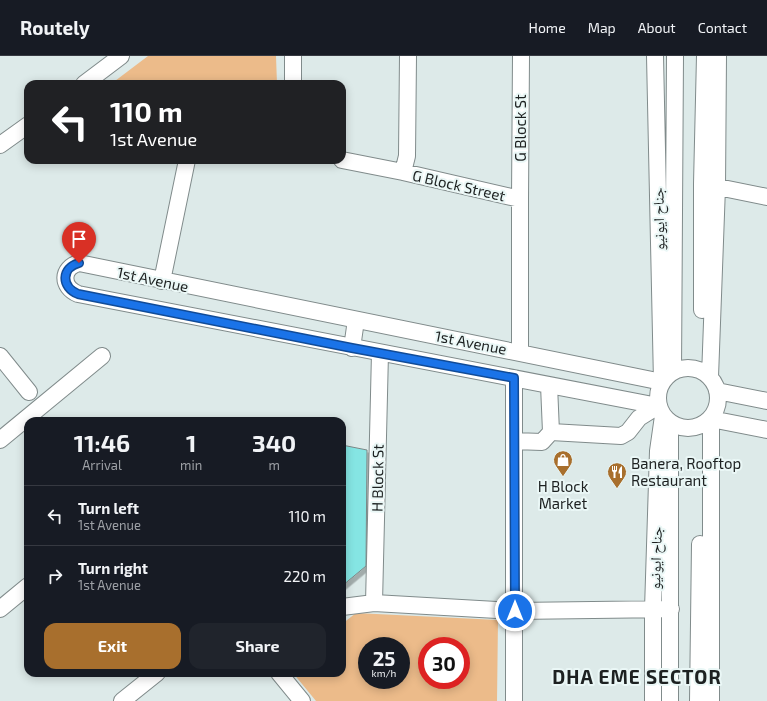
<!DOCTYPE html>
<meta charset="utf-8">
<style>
:root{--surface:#171b24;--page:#20242c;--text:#f1f3f6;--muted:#9ea1a6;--line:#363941;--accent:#a86f2d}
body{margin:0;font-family:"Exo 2","Noto Naskh Arabic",sans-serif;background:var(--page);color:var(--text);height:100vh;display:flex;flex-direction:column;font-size:15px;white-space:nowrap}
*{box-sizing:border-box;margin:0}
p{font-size:13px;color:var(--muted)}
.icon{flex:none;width:22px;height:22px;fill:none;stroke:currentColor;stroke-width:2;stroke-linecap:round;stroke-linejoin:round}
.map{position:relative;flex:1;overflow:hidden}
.sheet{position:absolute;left:24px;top:361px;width:322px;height:260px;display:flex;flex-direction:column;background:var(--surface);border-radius:12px;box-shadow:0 2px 10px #0003}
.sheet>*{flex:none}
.guide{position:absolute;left:24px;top:24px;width:322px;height:84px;border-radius:12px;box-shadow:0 2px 10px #0003;background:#202124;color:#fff;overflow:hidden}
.speed{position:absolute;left:358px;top:581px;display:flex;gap:8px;font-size:20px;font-weight:700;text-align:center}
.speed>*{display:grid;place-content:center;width:52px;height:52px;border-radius:50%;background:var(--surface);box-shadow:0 2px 10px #0003;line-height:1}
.speed small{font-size:10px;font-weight:400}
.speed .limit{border:6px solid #d22;background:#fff;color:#111}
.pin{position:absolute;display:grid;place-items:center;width:34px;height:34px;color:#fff;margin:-41px -17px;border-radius:50% 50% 50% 0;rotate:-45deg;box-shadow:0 0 4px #0007}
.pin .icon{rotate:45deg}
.me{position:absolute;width:44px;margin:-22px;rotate:0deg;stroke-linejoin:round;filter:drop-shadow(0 0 3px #0008)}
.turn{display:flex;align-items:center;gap:14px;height:84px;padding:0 20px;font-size:18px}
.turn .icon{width:52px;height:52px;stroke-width:2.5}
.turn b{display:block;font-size:28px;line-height:34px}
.eta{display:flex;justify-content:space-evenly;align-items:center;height:68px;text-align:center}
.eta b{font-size:24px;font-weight:700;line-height:28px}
.button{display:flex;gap:8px;margin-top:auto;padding:8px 20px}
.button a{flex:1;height:46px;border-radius:12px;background:var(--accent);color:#fff;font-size:16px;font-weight:700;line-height:46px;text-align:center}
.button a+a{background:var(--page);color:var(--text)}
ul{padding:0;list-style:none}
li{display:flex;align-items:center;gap:12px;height:60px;padding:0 20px;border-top:1px solid var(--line)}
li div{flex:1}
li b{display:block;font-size:15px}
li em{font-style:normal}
header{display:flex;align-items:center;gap:24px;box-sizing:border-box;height:56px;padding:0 20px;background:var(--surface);border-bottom:1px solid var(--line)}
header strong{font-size:19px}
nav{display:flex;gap:22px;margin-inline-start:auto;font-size:14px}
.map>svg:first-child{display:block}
.green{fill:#ecbb8a;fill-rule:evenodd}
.building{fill:#85e5e3;stroke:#7d8887;filter:url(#shadow)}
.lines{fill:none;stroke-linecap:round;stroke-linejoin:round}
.minor-casing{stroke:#808b8b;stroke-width:18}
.minor{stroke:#fff;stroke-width:16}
.route-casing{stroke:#114b97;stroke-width:10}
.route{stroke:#1a73e8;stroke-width:7}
.labels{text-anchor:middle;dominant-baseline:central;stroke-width:4;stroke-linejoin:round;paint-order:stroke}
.street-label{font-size:15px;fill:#1d2121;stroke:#eaf7f6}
.poi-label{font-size:15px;fill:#1d2121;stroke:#eaf7f6;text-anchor:start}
.district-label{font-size:19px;font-weight:bold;letter-spacing:1px;fill:#1d2121;stroke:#eaf7f6}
</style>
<header>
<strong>Routely</strong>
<nav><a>Home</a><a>Map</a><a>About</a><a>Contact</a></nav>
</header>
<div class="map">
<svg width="767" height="645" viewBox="0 0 767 645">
<defs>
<filter id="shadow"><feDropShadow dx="3.5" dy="3.5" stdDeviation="0" flood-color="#0004"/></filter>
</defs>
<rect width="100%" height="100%" fill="#ddeae9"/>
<path class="green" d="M148 0H276L277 28H111Z
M356 557 498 564 497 645H316L293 617H342V568ZM367 590H401V624H367ZM427 590H461V624H427Z"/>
<path class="building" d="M342 389 367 394 366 510 342 530Z"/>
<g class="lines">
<g class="minor-casing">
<path id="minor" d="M655 0 662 326 79 207C61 212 61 231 78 238L658 350
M84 28 121 0
M293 28V0
M0 89 28 69
M342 104 403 116 520 143V296
M403 116 407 100 408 0
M708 129 767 141
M520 143 521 0
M162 225 187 104
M702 254V128L705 0
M352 292 356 264
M0 300 29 336
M658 342a30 30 0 1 1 60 0a30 30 0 1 1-60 0Z
M673 315 675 0
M710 321 717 131 718 0
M549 329 551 376 621 380 628 376 639 362 658 350
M717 335 767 345
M670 369V645
M0 384 102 300
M514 385 542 386 551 376
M374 547 380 297
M342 551 374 547 515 555 671 553
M0 553 28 530
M279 617 302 645
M122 645 157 617
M514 645V322
M653 645V553L658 395 663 360
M698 645 700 488
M711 645V363L767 374"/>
</g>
<use href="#minor" class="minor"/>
</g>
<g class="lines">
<g class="route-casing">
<path id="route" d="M79 207C61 212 61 231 78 238L352 292 514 322 515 555"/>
</g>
<use href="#route" class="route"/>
</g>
<defs>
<g id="shop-pin" transform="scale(1)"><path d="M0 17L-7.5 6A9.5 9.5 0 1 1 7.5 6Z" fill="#a86f2d" stroke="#eaf7f6"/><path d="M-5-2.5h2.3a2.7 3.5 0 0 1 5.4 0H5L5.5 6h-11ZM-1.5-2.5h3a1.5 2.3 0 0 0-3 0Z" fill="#fff"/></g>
<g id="restaurant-pin" transform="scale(1)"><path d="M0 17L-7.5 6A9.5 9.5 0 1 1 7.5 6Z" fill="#a86f2d" stroke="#eaf7f6"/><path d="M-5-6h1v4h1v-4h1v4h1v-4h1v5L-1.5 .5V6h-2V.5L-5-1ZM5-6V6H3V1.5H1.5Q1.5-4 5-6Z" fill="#fff"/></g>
</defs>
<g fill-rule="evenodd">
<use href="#shop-pin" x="563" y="404"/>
<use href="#restaurant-pin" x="617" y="416"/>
</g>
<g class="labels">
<g class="street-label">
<text transform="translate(520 72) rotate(-90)">G Block St</text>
<text transform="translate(459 129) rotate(13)">G Block Street</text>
<text transform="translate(658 163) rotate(-91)">جناح ایونیو</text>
<text transform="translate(153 223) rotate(12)">1st Avenue</text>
<text transform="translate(471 286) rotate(11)">1st Avenue</text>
<text transform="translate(377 422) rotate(-89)">H Block St</text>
<text transform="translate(655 502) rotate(-88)">جناح ایونیو</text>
</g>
<g class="poi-label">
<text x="631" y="407">Banera, Rooftop<tspan x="631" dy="17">Restaurant</tspan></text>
<text x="563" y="430" text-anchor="middle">H Block<tspan x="563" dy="17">Market</tspan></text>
</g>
<g class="district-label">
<text x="637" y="620">DHA EME SECTOR</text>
</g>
</g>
</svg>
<div class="speed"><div>25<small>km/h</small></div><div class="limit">30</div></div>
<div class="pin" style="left:79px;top:207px;background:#d93025"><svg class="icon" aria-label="arrive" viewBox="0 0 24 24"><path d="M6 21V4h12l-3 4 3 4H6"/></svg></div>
<svg class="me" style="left:515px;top:555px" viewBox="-20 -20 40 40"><circle r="17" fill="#1a73e8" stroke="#fff" stroke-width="3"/><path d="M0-11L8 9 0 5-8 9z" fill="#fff"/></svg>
<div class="guide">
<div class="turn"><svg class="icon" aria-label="left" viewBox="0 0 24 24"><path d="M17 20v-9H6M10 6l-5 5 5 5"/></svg><div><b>110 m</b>1st Avenue</div></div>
</div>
<section class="sheet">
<div class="eta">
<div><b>11:46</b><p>Arrival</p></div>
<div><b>1</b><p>min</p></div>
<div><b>340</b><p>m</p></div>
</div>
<ul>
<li><svg class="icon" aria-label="left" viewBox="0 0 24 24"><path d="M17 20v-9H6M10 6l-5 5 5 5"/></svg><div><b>Turn left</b><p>1st Avenue</p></div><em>110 m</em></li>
<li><svg class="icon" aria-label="right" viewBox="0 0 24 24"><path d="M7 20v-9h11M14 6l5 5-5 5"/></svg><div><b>Turn right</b><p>1st Avenue</p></div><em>220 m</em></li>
</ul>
<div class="button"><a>Exit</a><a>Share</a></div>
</section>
</div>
